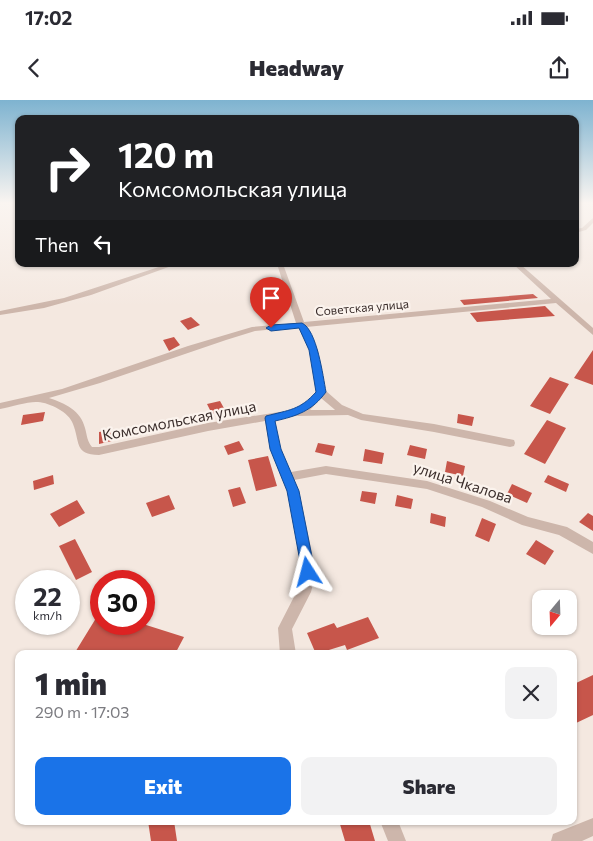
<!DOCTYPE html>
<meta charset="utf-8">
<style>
:root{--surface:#fff;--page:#f2f2f3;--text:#2b2b33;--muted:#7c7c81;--accent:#1a73e8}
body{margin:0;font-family:Commissioner,sans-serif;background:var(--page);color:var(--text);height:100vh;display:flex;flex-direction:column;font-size:19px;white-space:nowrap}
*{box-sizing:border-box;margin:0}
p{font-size:16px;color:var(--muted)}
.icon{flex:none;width:28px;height:28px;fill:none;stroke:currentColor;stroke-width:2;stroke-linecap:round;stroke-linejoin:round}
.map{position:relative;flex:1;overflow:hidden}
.panel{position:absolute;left:15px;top:550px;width:562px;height:175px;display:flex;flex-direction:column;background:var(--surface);border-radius:10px;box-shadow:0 1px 4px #0004}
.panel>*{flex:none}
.guide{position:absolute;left:15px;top:15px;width:564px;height:152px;border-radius:10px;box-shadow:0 1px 4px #0004;background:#202124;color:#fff;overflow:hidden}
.needle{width:32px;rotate:199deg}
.buttons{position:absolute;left:532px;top:490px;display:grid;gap:10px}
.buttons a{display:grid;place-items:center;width:45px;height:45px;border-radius:10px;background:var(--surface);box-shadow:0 1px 4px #0004;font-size:25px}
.speed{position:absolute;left:15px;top:470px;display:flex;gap:10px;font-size:25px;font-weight:700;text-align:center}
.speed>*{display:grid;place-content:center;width:65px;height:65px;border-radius:50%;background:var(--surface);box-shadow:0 1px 4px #0004;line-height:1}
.speed small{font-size:12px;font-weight:400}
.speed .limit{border:8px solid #d22;background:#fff;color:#111}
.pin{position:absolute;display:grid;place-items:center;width:42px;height:42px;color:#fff;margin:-51px -21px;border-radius:50% 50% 50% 0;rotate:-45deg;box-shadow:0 0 5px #0007}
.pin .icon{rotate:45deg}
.me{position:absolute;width:55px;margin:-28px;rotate:351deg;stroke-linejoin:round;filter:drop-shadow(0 0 4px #0008)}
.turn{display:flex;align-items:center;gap:18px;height:105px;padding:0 20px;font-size:22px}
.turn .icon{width:65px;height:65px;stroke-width:2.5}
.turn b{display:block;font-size:35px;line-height:42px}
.then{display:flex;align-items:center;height:48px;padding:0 20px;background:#0003;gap:10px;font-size:19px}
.round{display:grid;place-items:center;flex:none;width:52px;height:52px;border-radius:10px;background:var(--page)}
.headline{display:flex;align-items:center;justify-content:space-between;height:85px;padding:0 20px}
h1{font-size:30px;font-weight:800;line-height:38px}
.cta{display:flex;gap:10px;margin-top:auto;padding:10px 20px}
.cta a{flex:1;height:58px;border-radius:10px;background:var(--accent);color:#fff;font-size:20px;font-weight:800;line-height:58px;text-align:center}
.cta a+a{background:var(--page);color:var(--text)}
.status{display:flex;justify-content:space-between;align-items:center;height:35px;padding:0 25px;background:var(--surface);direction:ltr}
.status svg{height:14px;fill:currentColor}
header{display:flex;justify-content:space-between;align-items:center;height:65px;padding:0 20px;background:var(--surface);font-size:22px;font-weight:800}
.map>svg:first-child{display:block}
.building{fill:#c7564b}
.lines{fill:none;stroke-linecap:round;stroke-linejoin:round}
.minor{fill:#cdb6ab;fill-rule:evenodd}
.route{fill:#1a73e8;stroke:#114b97}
.labels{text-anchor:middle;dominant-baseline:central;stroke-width:4.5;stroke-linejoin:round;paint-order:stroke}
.far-street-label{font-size:12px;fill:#3a2d2b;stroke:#fbf3ed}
.street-label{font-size:15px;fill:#3a2d2b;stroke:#fbf3ed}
</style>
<div class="status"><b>17:02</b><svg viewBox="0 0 49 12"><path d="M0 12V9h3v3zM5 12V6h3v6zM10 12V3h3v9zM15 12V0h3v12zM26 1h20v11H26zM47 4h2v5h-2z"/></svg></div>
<header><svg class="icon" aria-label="back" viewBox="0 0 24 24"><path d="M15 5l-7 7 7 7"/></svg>Headway<svg class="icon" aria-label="share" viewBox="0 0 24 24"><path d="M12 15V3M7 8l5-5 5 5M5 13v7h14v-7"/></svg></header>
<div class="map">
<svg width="593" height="741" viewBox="0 0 593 741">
<rect width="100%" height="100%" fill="#f4e8e0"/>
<path class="building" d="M533 194 538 198 464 205 460 200Z
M545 206 555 216 477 222 470 213Z
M191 217 200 225 188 230 180 221Z
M174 237 180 245 169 251 163 240Z
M593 250V285L574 278Z
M550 277 569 284 550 314 530 306Z
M220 301 225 310 212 314 207 304Z
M45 312 43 321 21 325 23 315Z
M458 314 474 317 472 326 457 323Z
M547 320 566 328 545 364 524 354Z
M111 330 112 341 99 344V332Z
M239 341 244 350 228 355 224 346Z
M318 343 335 346 332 356 315 352Z
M410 345 427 349 425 359 407 355Z
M365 349 384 353 382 364 363 361Z
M268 356 277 386 256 391 248 360Z
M447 361 465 366 463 376 445 372Z
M53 375 54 384 34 390 33 381Z
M548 375 569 384 566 392 544 382Z
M512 384 532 393 527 403 507 394Z
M240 387 246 403 233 407 228 390Z
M362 391 377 393 375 404 360 401Z
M169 395 175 409 152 417 146 403Z
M397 395 413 399 411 409 395 406Z
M77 400 85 413 59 427 50 414Z
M431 413 446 417 445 427 430 423Z
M588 413 593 416V431L579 422Z
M482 418 496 424 489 442 475 436Z
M75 439 92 472 76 480 59 446Z
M536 440 554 451 545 465 526 454Z
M101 510V524H143L184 537 175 554H74Z
M368 517 379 538 347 550 345 545 316 554 307 533 334 523 337 528Z
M593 575V615L574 624V584Z
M148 721H174L177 741H151Z
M339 721H369L375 741H345Z"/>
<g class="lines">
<path class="minor" d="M593 118V123L586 130 575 133V129L582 128Z
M168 164H177L91 195 44 208 0 215V211L64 198Z
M277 164H283L304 222 551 199 513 164H520L593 228V235L556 203 306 227 318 250 326 291 342 305 363 314 434 324 514 340 515 343 514 346 510 347 434 332 361 320 348 315 296 316 275 319 280 349 291 372 326 366 427 381 490 401 528 417 567 427 593 442V454L559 435 522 425 482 407 427 389 326 374 294 380 299 391 316 472 311 492 292 529 296 554H280L278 528 297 491 302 472 287 391 270 349 265 321 208 331 99 355C74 355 80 341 73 324 69 312 50 303 38 302 30 301 10 307 0 309V303L62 289 188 246 252 227 296 223ZM298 227 310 250 316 292 305 304 292 310 208 323 99 347H92C87 341 87 335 85 328 81 311 65 303 49 298L100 283 226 240 255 231ZM321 298 334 309 335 310H310Z
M593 718V736L582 741H551L553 734Z
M380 721H398L406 741H388Z"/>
</g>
<linearGradient id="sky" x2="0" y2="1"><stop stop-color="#7eb3d0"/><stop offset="0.5" stop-color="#faf5f1"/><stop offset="1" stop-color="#faf5f1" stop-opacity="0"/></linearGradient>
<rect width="593" height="206" fill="url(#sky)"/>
<path class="route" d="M302 223C317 230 323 276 326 292 312 311 297 316 275 321L281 349 299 391 315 472 313 476 308 478 304 476 302 472 287 391 270 349 265 318 266 316C289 310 300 310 316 292L309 250 299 228 271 231 266 228 271 225Z"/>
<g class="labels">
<g class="far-street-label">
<text transform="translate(362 207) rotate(-5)">Советская улица</text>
</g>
<g class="street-label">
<text transform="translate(179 320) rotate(-11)">Комсомольская улица</text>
<text transform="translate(463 382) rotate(18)">улица Чкалова</text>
</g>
</g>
</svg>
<div class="buttons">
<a><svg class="needle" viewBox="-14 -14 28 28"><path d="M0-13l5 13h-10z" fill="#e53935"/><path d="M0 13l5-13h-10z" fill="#7c7c81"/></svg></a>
</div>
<div class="speed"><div>22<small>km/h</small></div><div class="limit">30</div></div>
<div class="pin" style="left:271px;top:228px;background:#d93025"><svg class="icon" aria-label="arrive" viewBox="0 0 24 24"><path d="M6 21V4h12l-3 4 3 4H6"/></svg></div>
<svg class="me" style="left:308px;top:472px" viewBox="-20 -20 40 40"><path d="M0-17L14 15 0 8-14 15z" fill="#1a73e8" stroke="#fff" stroke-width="4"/></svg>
<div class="guide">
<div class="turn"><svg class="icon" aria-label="right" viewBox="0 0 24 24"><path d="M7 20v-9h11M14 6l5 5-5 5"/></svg><div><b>120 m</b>Комсомольская улица</div></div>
<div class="then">Then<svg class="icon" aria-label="left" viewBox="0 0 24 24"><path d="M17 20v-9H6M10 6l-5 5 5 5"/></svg></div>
</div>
<section class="panel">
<div class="headline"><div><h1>1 min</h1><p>290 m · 17:03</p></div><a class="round"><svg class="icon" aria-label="close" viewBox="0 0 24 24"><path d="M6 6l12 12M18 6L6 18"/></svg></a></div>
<div class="cta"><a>Exit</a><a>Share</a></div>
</section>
</div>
